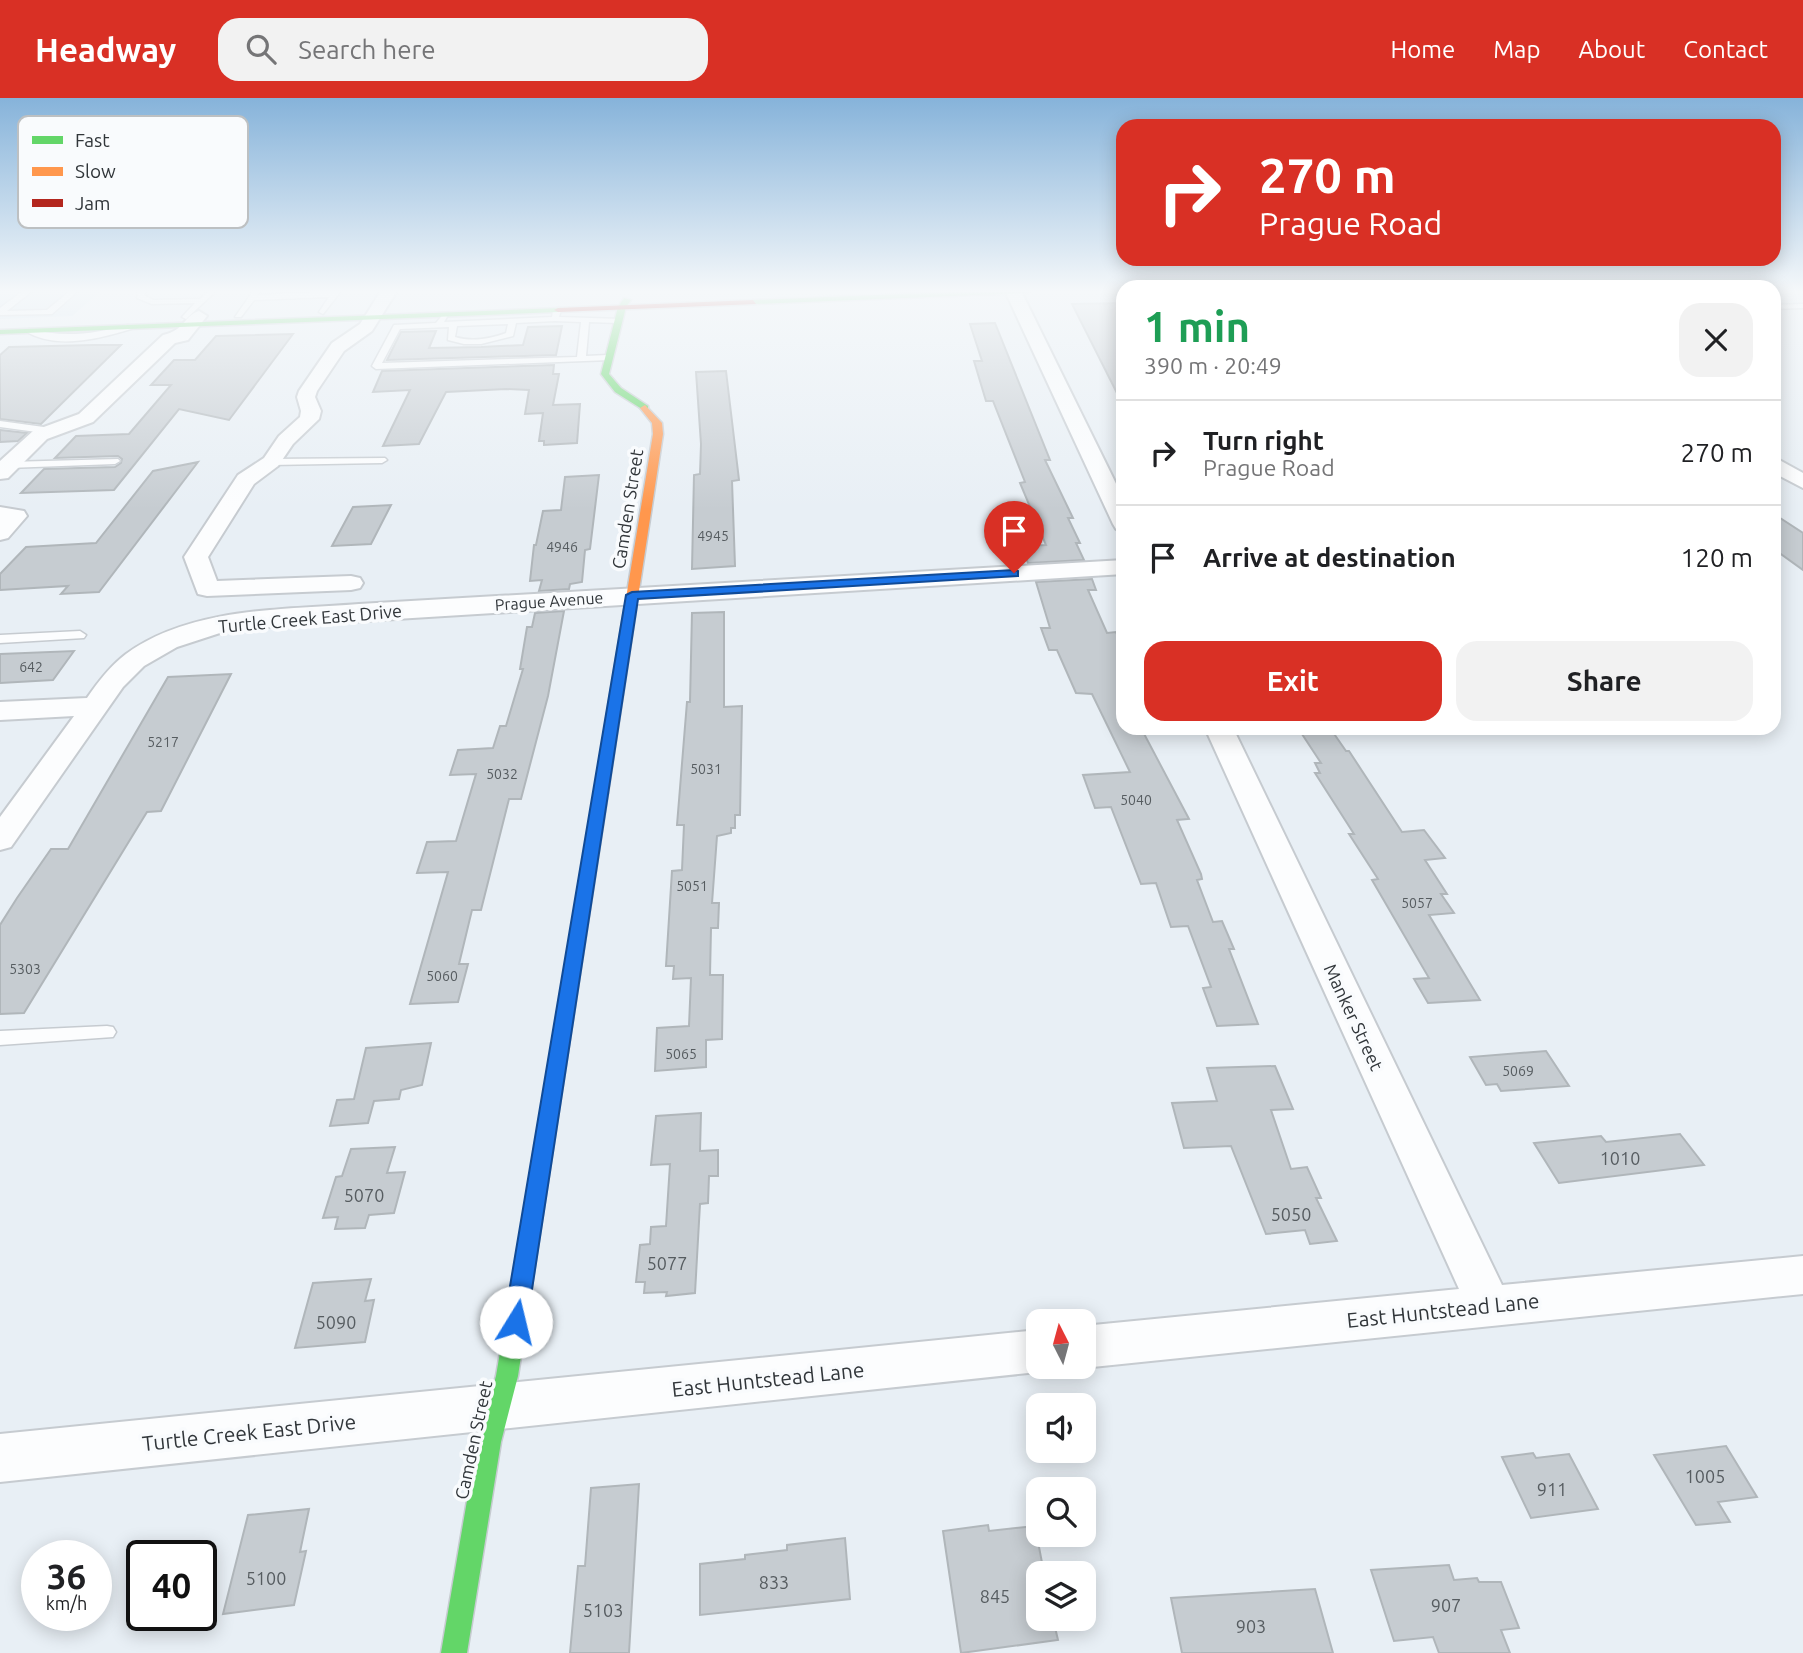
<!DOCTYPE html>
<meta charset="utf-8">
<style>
:root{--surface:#fff;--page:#f2f2f2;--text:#202124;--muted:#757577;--line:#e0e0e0;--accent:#d93025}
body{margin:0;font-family:Ubuntu,sans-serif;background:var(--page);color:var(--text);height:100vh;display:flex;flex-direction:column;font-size:26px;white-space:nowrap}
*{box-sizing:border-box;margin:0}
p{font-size:23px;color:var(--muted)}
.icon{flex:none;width:38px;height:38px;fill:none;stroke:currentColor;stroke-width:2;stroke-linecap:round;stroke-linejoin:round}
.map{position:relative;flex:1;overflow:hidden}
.drawer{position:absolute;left:1116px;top:182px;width:665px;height:455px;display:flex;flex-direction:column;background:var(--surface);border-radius:21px;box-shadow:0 4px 18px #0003}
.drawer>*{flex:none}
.top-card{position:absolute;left:1116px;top:21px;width:665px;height:147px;border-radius:21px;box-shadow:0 4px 18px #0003;background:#d93025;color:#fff;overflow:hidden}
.needle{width:46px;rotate:354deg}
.fabs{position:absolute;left:1026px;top:1211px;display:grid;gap:14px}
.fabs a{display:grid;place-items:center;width:70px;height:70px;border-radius:14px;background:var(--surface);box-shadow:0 4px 18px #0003;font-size:35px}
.speed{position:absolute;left:21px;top:1442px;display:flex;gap:14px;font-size:35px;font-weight:700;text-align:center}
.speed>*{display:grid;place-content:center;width:91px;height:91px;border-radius:50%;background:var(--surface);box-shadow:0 4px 18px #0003;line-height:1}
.speed small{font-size:18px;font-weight:400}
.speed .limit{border:4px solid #111;border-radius:10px;background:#fff;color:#111}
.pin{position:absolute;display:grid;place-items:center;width:60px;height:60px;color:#fff;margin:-72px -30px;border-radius:50% 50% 50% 0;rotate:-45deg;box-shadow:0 0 7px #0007}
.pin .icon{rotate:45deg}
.me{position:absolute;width:77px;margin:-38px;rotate:9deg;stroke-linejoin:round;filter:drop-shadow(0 0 5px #0008)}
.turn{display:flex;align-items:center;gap:24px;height:147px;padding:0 28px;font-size:32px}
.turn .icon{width:91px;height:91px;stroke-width:2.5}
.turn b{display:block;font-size:49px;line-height:60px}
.round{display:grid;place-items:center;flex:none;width:74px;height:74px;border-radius:21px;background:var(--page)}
.overview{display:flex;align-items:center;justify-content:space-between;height:119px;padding:0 28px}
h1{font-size:42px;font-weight:700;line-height:52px;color:#1e9e55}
.button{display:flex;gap:14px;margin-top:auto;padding:14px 28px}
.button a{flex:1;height:80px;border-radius:21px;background:var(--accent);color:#fff;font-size:28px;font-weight:700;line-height:80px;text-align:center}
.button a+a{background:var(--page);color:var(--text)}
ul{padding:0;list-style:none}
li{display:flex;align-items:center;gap:21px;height:105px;padding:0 28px;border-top:2px solid var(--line)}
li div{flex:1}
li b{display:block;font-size:26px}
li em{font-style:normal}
header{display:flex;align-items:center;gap:42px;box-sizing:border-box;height:98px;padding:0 35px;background:var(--accent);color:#fff}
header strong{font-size:33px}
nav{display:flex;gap:38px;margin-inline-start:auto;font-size:24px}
.search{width:490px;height:63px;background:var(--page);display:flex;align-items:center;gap:18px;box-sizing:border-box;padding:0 24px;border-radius:21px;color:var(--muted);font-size:26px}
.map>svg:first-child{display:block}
.built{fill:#d7e5ef}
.building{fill:#c6ccd1;stroke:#b0b6ba;stroke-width:2}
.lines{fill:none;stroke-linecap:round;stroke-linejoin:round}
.lane-casing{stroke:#c6cbd0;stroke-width:3}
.street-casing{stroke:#c6cbd0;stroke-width:4}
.fast-casing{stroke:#c6cbd0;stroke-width:3}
.slow-casing{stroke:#c6cbd0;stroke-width:3}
.jam-casing{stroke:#c6cbd0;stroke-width:3}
.lane{fill:#fcfdfe;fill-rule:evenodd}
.street{fill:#fcfdfe;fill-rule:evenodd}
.fast{fill:#63d668;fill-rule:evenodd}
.slow{fill:#ff974d;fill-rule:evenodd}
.jam{fill:#b3261e;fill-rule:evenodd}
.route{fill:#1a73e8;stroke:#114b97;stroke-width:2}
.labels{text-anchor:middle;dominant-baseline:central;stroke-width:7;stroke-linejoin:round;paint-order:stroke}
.number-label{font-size:14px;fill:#565c60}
.far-street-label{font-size:16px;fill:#31363a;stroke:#f9fbfd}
.street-label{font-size:18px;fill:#31363a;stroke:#f9fbfd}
.near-number-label{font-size:18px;fill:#565c60}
.near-street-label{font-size:21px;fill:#31363a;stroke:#f9fbfd}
.key{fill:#f9fbfd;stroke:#bdc0c2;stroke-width:2}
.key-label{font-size:19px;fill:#31363a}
</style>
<header>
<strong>Headway</strong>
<div class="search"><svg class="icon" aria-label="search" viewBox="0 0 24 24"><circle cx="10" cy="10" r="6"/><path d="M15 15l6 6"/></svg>Search here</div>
<nav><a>Home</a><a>Map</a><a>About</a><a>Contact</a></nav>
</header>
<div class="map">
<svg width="1803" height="1555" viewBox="0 0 1803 1555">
<rect width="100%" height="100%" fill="#e8eff5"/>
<path class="built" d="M0 193H101L72 218 0 221Z"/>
<path class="building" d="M1124 205V309L1072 206Z
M995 225 1050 362H1045L1073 420H1068L1080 445H1076L1084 462 1028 465 1021 448 1046 447 1020 385 1025 384 993 303H986L974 263H982L970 226Z
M562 228 556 257 387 262 401 234 436 233 429 250 481 249 523 247 528 229Z
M293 236 229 322 179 311 114 392 21 395 44 371 115 369 121 365 122 361 118 358 55 360 76 338 129 336 171 287H151L174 262H195L216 238Z
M94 247H121L41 326 0 321V257L9 249Z
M554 267 553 276H559L553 307 580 306 577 345 544 347V343H539L543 315 525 316 529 292 506 291 446 294 419 346 383 348 410 292 373 294 382 273Z
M726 273 739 382 732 383 735 468 692 471 694 377 700 376 701 346 696 274Z
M0 332 27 335 18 343 0 344Z
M198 364 99 494 61 496 68 488 0 492V476L26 449 96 445 153 373Z
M599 377 590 451 585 452 582 484 570 486 569 491 539 493 542 482 530 483 534 447H536L543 413 561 412 565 379Z
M391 407 371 446 332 448 353 409Z
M1774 416 1803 435V472L1774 451Z
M1092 481 1096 492H1088L1107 535 1116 534 1124 551V630H1141L1189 721 1177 722 1201 776 1202 781 1197 782 1213 824 1222 823 1234 851H1229L1258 926 1217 928 1203 890 1211 889 1188 828 1171 829 1156 785 1141 786 1111 709 1095 710 1083 677 1130 674 1092 596 1076 595 1057 552H1049L1041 530H1050L1036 484Z
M564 513 548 598 521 701H509L481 812H472L459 866H468L458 904 410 906 448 774 417 775 427 744 456 743 476 676 450 677 458 652 493 650 500 628H506L523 571H520L527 529H532L535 515Z
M724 514V609L742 608 740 717H735V730H731V735L717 738 712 805H719L718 830H711L710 877H723L722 941 706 942V969L655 973 657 930 689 928 691 880 673 881 674 868H666L672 773 682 772 684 727H677L687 604H690L692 515Z
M74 553 53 582 0 585V556Z
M231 576 161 713 147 714 24 915 0 916V827L17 800 51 751H68L168 579Z
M1298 630H1330L1346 653H1349L1402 734 1424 732 1445 760 1425 762 1447 796H1441L1454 815 1429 817 1480 902 1428 905 1414 881 1429 880 1372 782 1378 781 1349 736H1354L1315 675H1320L1315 665H1321Z
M431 945 422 987 401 992 399 1001 374 1003 368 1025 330 1028 337 1002 354 1001 366 950Z
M1546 953 1569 988 1501 993 1497 986 1486 987 1470 959Z
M1275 968 1293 1011 1271 1012 1291 1071 1307 1069 1321 1100H1316L1337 1143 1310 1146 1305 1132 1266 1136 1231 1048 1184 1050 1172 1005 1217 1003 1207 970Z
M701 1015 700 1053 718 1052V1078H709L708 1105 700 1106 695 1195 666 1198 667 1194 644 1195 645 1184H636L640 1147 650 1146 651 1129 666 1128 670 1066 651 1067 656 1018Z
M1680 1036 1704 1067 1559 1085 1534 1045 1601 1038 1606 1044Z
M395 1049 387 1075 405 1074 394 1115 369 1117 365 1130 335 1131 338 1119 323 1120 336 1079 342 1078 351 1051Z
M371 1181 365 1203 374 1202 365 1244 295 1250 313 1185Z
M1726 1348 1757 1399 1718 1404 1730 1424 1696 1427 1654 1357Z
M1533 1355 1536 1360 1569 1356 1598 1411 1531 1420 1502 1359Z
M639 1386 629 1555H570L578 1468H585L591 1390Z
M309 1411 300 1454 306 1453 294 1507 223 1516 248 1417Z
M988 1427 989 1433 1035 1428 1044 1475H1038V1521H1053L1058 1542 961 1555 943 1433Z
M845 1440 850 1501 700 1517V1466L745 1461V1457L787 1452V1447Z
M1449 1467 1454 1482 1477 1480 1479 1484H1501L1519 1530 1501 1532 1510 1555H1439L1433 1539 1394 1543 1371 1472Z
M1315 1491 1333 1555H1182L1171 1500Z"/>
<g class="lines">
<g class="lane-casing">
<path id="lane" d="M23 193H32L7 213 47 212 70 193H78L52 216 0 217V210Z
M138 193H146L144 197 153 202 200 201 208 193H216L186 221 182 219 195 205 152 206 137 200Z
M253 193H261L257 197 341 193 323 216 319 214 329 199 254 202 241 219H235Z
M1803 206V210L1774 211V207Z
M557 210 561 212 559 219 621 221 618 225 589 224 586 258 607 257 610 258V262L376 271 372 268 394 227 436 225 444 215 448 217 444 224 552 219 553 212ZM555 223 581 224 577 259 382 265 400 231 449 229 448 242 464 246H481L513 238 516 225ZM508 226 506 235C490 241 472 244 455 239L457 228Z
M128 227 131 231C98 241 56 252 25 233L29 231C65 240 93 236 128 227Z
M0 323 51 330 56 333 51 336 0 329Z
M385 360 387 362 382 365 271 367 266 364 271 361Z
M118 361 120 363 115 366 8 370 3 367 8 364Z
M80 533 86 537 84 540 0 545V537Z
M107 928 113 929 116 934 113 939 0 947V933Z"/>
</g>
<g class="street-casing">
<path id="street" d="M381 193H397L372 233 344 253 317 293 315 299 321 313 319 321 293 346 278 368 254 386 208 459 217 483 351 478 360 480 363 485 360 490 351 492 207 498 198 496 184 459 238 377 264 360 279 338 300 319 301 313 297 299 299 293 332 245 360 226Z
M1005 193H1021L1124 402V433L1116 431 1113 426Z
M199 213 207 218 188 242 175 245 93 324 47 341 8 380 0 381V363L33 333 79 316 163 237C186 232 183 218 199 213Z
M1774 359 1803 375V390L1774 375Z
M0 409 24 413 27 418 8 440 0 442Z
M1124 462V476L250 530 223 534 177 549 144 568 123 589 11 749 0 752V719L74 618 0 622V604L87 600C98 584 110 568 126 556 191 509 282 512 359 506Z
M1205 630H1233L1502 1187 1803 1158V1196L1083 1270 1079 1269H1083V1228L1459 1191Z
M1038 1232V1269H1053L1038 1274 0 1384V1336Z"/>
</g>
<g class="fast-casing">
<path id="fast" d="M974 193H1030L1026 195 753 206 749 204 753 202Z
M624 200 631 202 626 209 609 276 621 290 648 308V312L645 313 615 294 601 276 618 209Z
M561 210 558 214 0 236V232Z
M601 691 608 695 518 1278 501 1344 467 1555H441L477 1344 496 1278 594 695Z"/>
</g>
<g class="slow-casing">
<path id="slow" d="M645 307 662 325 663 336 608 695 601 699 594 695 653 336 652 325 640 310Z"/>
</g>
<g class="jam-casing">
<path id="jam" d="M753 202 756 206 558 214 554 212 558 210Z"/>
</g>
<use href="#lane" class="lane"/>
<use href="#street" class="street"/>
<use href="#fast" class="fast"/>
<use href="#slow" class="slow"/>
<use href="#jam" class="jam"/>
</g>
<linearGradient id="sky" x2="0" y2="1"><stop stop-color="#86b3da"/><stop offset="0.47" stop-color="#f5f8fa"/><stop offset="1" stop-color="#f5f8fa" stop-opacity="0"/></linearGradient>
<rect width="1803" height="411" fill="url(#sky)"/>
<path class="route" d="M1014 472 1018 473V478L638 501 527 1224 523 1231 516 1234 508 1231 504 1224 626 497 632 494Z"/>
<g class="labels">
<g class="number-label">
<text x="713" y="438">4945</text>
<text x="562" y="449">4946</text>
<text x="31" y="569">642</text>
<text x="163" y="644">5217</text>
<text x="706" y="671">5031</text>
<text x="502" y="676">5032</text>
<text x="1136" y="702">5040</text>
<text x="692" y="788">5051</text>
<text x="1417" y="805">5057</text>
<text x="25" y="871">5303</text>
<text x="442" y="878">5060</text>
<text x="681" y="956">5065</text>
<text x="1518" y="973">5069</text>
</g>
<g class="far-street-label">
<text transform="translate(549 503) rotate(-4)">Prague Avenue</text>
</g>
<g class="street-label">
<text transform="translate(627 411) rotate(-81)">Camden Street</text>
<text transform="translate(310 520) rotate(-5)">Turtle Creek East Drive</text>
<text transform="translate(1354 919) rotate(65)">Manker Street</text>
<text transform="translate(473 1342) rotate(-78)">Camden Street</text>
</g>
<g class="near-number-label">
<text x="1620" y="1060">1010</text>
<text x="364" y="1097">5070</text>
<text x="1291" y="1116">5050</text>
<text x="667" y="1165">5077</text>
<text x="336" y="1224">5090</text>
<text x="1705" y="1378">1005</text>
<text x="1552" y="1391">911</text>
<text x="266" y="1480">5100</text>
<text x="774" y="1484">833</text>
<text x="995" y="1498">845</text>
<text x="1446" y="1507">907</text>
<text x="603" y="1512">5103</text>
<text x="1251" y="1528">903</text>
</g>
<g class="near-street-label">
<text transform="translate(1443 1212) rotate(-6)">East Huntstead Lane</text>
<text transform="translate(768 1281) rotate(-6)">East Huntstead Lane</text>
<text transform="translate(249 1334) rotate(-6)">Turtle Creek East Drive</text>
</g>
</g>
<rect x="18" y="18" width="230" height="112" rx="10" class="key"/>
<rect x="32" y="38" width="31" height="8" fill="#63d668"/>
<rect x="32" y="69" width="31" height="9" fill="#ff974d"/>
<rect x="32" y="101" width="31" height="8" fill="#b3261e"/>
<g class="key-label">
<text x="75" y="49">Fast</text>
<text x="75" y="80">Slow</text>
<text x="75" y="112">Jam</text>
</g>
</svg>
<div class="fabs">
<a><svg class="needle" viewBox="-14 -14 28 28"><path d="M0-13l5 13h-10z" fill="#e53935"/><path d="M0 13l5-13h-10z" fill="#757577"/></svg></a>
<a><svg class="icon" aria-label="sound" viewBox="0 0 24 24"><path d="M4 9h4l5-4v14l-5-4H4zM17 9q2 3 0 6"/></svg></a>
<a><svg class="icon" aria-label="search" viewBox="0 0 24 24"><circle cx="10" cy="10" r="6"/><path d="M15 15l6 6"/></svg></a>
<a><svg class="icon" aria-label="layers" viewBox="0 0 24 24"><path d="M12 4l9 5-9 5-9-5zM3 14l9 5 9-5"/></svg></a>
</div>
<div class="speed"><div>36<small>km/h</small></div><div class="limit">40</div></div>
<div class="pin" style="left:1014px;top:475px;background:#d93025"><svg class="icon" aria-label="arrive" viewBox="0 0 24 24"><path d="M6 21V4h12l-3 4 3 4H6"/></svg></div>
<svg class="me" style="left:516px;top:1224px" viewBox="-20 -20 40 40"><circle r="19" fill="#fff"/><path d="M0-13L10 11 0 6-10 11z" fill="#1a73e8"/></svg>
<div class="top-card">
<div class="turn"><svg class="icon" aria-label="right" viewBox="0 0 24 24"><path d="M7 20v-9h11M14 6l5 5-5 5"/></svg><div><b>270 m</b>Prague Road</div></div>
</div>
<section class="drawer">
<div class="overview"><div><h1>1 min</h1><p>390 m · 20:49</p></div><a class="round"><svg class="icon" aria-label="close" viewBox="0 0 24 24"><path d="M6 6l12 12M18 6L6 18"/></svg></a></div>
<ul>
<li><svg class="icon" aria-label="right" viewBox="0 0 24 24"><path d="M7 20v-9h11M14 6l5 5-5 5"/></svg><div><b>Turn right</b><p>Prague Road</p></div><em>270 m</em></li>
<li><svg class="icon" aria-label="arrive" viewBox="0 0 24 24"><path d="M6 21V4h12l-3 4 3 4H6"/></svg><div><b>Arrive at destination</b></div><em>120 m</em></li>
</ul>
<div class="button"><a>Exit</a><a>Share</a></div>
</section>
</div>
